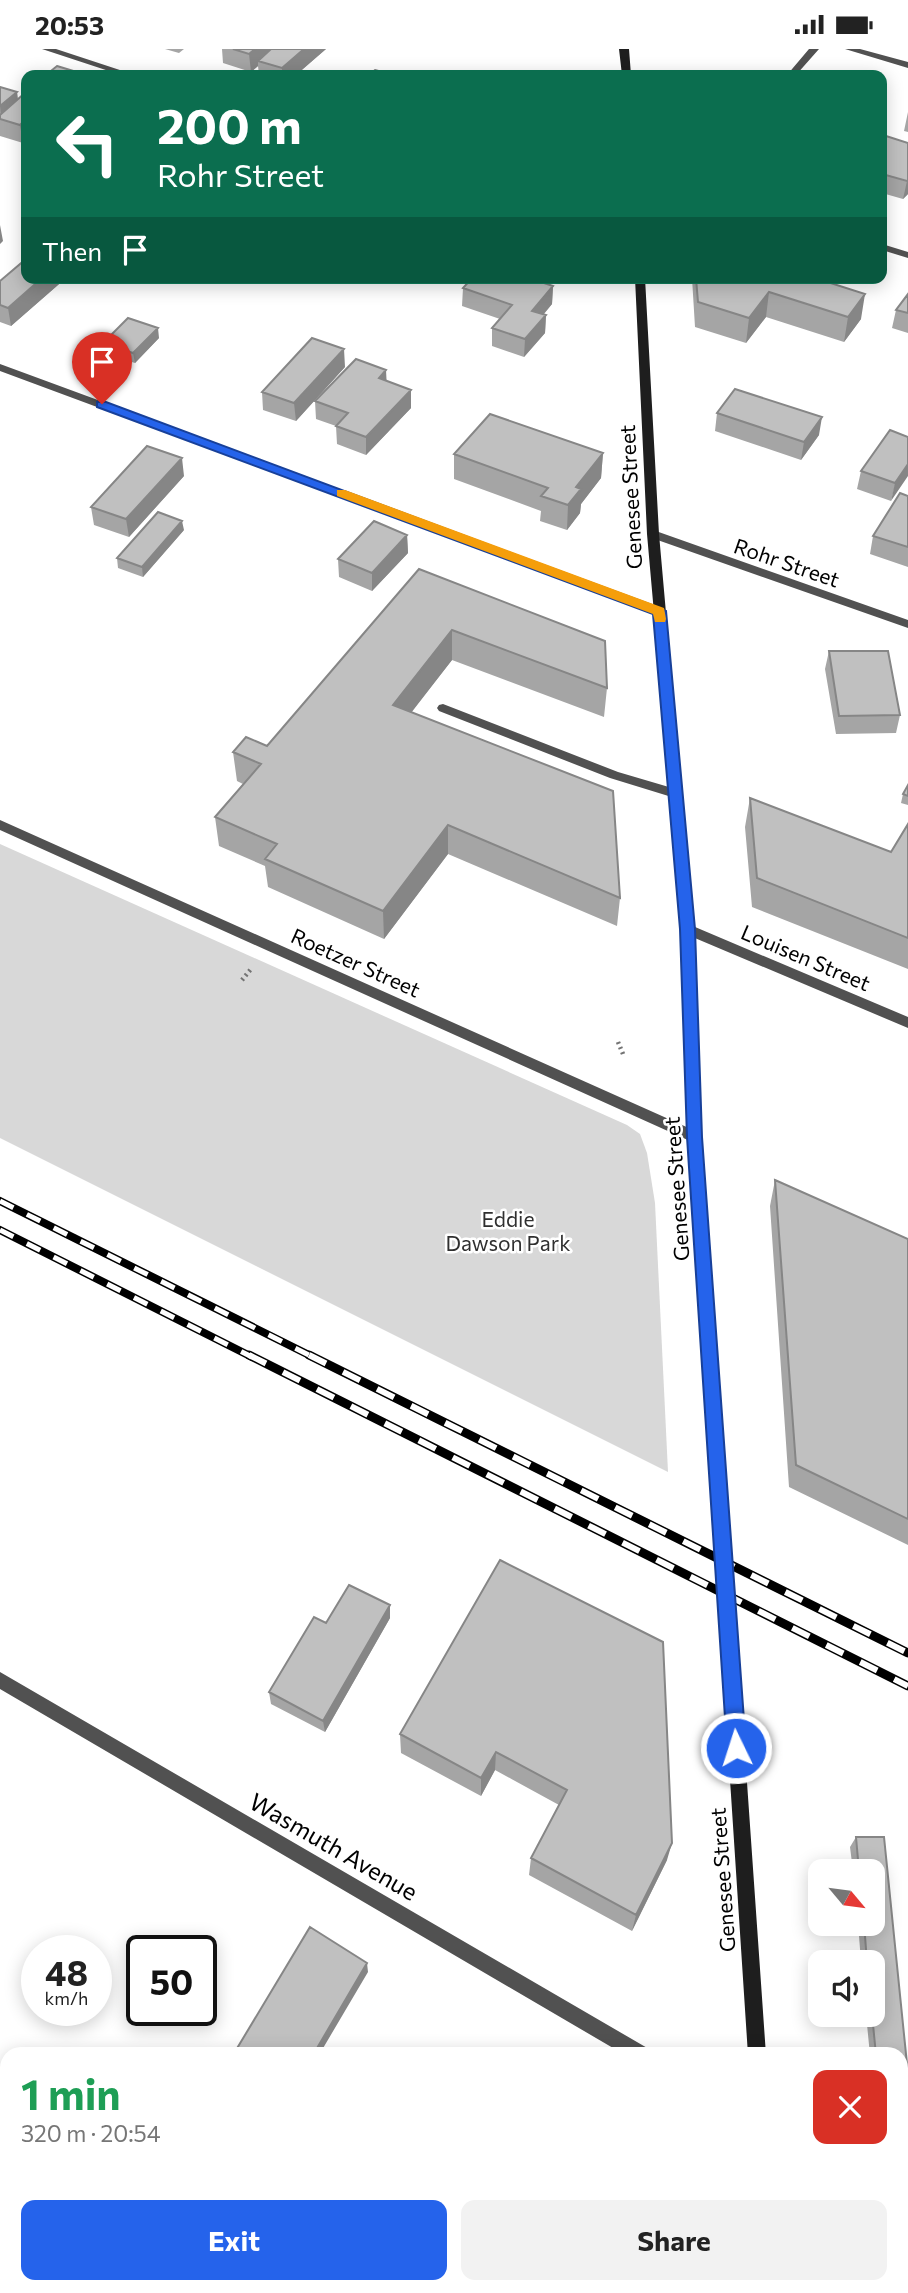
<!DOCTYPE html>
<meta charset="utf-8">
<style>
:root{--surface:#fff;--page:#f2f2f2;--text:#222;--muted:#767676;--accent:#2563eb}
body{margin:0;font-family:Commissioner,sans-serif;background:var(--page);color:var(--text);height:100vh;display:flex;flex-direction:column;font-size:26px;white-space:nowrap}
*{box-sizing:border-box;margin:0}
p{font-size:23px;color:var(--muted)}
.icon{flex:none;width:38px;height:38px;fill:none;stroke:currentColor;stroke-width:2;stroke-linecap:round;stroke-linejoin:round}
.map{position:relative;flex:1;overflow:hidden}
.panel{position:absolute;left:0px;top:1998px;width:908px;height:247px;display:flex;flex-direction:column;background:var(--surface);border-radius:21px 21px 0 0;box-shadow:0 4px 18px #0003}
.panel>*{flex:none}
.hud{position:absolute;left:21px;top:21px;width:866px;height:214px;border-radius:14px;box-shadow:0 4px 18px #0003;background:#0b6e4f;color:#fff;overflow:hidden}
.needle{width:46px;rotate:119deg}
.buttons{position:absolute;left:808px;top:1810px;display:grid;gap:14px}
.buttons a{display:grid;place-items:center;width:77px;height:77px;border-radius:14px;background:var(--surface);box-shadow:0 4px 18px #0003;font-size:35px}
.speed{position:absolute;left:21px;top:1886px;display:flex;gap:14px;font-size:35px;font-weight:700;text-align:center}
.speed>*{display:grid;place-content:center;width:91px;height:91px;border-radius:50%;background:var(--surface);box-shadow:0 4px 18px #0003;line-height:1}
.speed small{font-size:18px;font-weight:400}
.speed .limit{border:4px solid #111;border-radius:10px;background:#fff;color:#111}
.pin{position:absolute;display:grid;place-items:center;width:60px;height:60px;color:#fff;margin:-72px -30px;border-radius:50% 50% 50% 0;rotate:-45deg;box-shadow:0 0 7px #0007}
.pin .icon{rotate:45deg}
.me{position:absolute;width:77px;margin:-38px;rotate:356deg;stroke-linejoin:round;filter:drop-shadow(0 0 5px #0008)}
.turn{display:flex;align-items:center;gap:24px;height:147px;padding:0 21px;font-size:32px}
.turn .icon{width:91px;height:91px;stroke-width:2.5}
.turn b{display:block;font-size:49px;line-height:60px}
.then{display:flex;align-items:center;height:66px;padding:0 21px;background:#0003;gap:14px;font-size:26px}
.round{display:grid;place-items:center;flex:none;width:74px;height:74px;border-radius:14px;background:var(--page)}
.summary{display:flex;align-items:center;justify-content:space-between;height:119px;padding:0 21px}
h1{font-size:42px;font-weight:700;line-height:52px;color:#1e9e55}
.button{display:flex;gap:14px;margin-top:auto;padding:14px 21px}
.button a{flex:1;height:80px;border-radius:14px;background:var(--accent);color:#fff;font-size:28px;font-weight:700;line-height:80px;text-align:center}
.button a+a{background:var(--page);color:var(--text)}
.status{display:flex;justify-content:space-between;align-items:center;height:49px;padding:0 35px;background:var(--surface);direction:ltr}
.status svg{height:19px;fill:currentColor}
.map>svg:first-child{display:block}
.green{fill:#d8d8d8}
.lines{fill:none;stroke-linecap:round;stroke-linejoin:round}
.path{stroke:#737373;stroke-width:4.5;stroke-dasharray:2 3.5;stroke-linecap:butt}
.lane{fill:#515151;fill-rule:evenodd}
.street{fill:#515151;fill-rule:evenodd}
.secondary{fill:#1e1e1e;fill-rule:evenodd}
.rail-far1-casing{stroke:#000;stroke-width:8}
.rail-casing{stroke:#000;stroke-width:9}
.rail-far1{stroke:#fff;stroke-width:5;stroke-dasharray:15;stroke-linecap:butt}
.rail{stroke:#fff;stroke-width:6;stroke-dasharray:19;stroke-linecap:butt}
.wall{fill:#a5a5a5}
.shaded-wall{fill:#868686}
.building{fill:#c0c0c0;stroke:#868686;stroke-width:2}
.route{fill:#2563eb;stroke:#184099;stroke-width:2}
.slow{fill:#f59e0b}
.labels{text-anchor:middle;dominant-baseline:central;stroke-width:5;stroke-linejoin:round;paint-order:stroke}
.street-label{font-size:21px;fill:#000;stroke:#fff}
.park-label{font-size:21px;fill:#2f2f2f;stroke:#fff}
.near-street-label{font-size:24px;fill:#000;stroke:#fff}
</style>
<div class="status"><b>20:53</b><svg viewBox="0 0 49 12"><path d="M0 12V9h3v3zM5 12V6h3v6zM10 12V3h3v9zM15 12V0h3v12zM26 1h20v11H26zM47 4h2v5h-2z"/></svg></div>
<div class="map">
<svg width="908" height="2244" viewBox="0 0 908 2244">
<rect width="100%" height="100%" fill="#fff"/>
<path class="green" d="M0 795 627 1076 640 1085 647 1104 655 1154 668 1423 0 1089Z"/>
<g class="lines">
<path class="path" d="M242 931 251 920
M618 993 623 1005"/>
<path class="lane" d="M809 0H819L796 26H787Z
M443 655 618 723 679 741 681 744 675 749 610 729 439 662 437 659 439 656Z"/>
<path class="street" d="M42 0H56L135 26H121Z
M845 0H860L908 13V19Z
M882 195 908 203V209L882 201Z
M0 315 663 559 665 562 663 565H655L0 322Z
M653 481 908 571V579L649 488V482Z
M0 771 700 1084 702 1088 700 1092H690L0 781Z
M688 875 908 968V979L683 884 682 880 683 876Z
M0 1623 649 2000 652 2006H625L0 1640Z"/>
<path class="secondary" d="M619 0H629L631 26H622Z
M635 229H645L659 485 694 880 702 1088 766 2006H748L688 1088 682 880 647 485Z
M764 2238H782L783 2244H765Z"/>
<g class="rail-far1-casing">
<path id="rail-far1" d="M0 1152 313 1308
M0 1181 252 1308"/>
</g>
<g class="rail-casing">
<path id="rail" d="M249 1306 908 1637
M309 1306 908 1604"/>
</g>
<use href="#rail-far1" class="rail-far1"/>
<use href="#rail" class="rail"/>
</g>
<path class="wall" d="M165 0H184L179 4Z
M222 0H326L296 26H259L258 17 251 23 223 14Z
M0 38 17 43 23 94 0 87Z
M908 63V83L904 82Z
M882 92 908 94V145L903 150 882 144Z
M26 229H66L11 277 0 273V232Z
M692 229H815L861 270 844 293 766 268 746 294 695 278Z
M553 237 552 255 544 265 546 266 545 284 524 308 492 297V279L500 270 462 257 463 239Z
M908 245V284L892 279 896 261Z
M159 289 135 314 104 304 103 294Z
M345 318 296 372 263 361 262 343Z
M387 332 411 341V359L366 406 337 395 336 377 316 370 315 352Z
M717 364 819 386 801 411 715 382Z
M908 388 891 452 857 440 861 422Z
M603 404 601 429 581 455 580 464 567 481 540 472 541 462 454 430V405Z
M184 427 129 488 94 476 91 458Z
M908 447V518L870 505 873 487Z
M184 481 143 528 118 519 117 509Z
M407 486 408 504 372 542 339 528 338 510Z
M419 520 607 639 604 668 452 611 411 663 620 849 617 877 448 805 384 890 268 838 265 817 219 797 215 768 243 735 237 732 233 703 267 697Z
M829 602 900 666 896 684 836 685 825 620Z
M908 736V756L901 754 903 745Z
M750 749 891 803 908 775V920L752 858 745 778Z
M775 1131 908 1190V1496L789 1438 770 1157Z
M500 1511 667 1811 632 1882 529 1826 531 1809 559 1756 495 1721 481 1747 401 1704 400 1685Z
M390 1556V1569L325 1683 271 1655 269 1643 326 1574Z
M856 1788H884L908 2025V2232H901V2006H870L866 1965H873V1913H861L858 1874H873V1822H853L850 1798Z"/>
<path class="shaded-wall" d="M255 0H277L258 12V17L251 23 249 5Z
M304 0H326L296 26H282V19Z
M17 43 18 53 1 67 0 57Z
M26 70V91L23 94 20 76Z
M908 131V145L903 150 907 132Z
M0 176 3 192 0 195Z
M42 229H66L11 277 8 259Z
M553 237 552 255 531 280 532 262Z
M769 243 766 268 746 294 749 269Z
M865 245 861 270 844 293 848 268Z
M546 266 545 284 524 308 525 290Z
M158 279 159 289 135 314 133 304Z
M344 300 345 318 296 372 294 354Z
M386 321 387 340 379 329Z
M411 341V359L366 406V388Z
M822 368 819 386 801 411 804 393Z
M603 404 601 429 581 455 580 464 567 481 568 456 576 438Z
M182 409 184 427 129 488 126 470Z
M908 415V427L891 452 895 434Z
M182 472 184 481 143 528 142 518Z
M407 486 408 504 372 542V524Z
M452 581V611L394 686 393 656Z
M448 776V805L384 890 383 862Z
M390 1556V1569L325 1683 323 1672Z
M496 1703 495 1721 481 1747V1729Z
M672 1794 667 1811 632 1882 636 1866Z
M367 1914 368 1923 319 2006H313Z
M7 2044V2062L0 2073V2056Z
M7 2211V2226L0 2238V2222Z"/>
<path class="building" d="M233 0H255L249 5Z
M271 0H304L282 19 258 12Z
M57 17 80 24 78 26H46Z
M375 21 393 26H369Z
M0 38 17 43 0 57Z
M26 43V70L20 76 0 70V66Z
M886 87 908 94V131L907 132 882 125V92Z
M26 210V229H42L8 259 0 256V232Z
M472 229H529L553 237 532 262 546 266 525 290 492 279 512 256 463 239Z
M696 229H815L865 245 848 268 769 243 749 269 698 253Z
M908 245V264L896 261Z
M128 269 158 279 133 304 103 294Z
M312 289 344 300 294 354 262 343Z
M356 310 386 321 379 329 411 341 366 388 336 377 348 364 315 352Z
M735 340 822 368 804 393 717 364Z
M490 365 603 404 576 438 581 440 568 456 541 447 548 439 454 405Z
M890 381 908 388V415L895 434 861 422Z
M147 397 182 409 126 470 91 458Z
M900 444 908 447V498L873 487Z
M158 463 182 472 142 518 117 509Z
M374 472 407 486 372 524 338 510Z
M419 520 605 592 607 639 452 581 393 656 613 742 620 849 448 776 383 862 265 810 277 795 215 768 261 715 233 703 246 688 267 697Z
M829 602H888L900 666 839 667Z
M908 736V747L903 745Z
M750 749 891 803 908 775V889L757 829Z
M775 1131 908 1190V1470L796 1416Z
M500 1511 663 1593 672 1794 636 1866 531 1809 567 1741 496 1703 481 1729 400 1685Z
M349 1536 390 1556 323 1672 269 1643 314 1568 326 1574Z
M856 1788H884L908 2025V2227H901V2006H876L872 1965 873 1913H867L864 1874H873V1822H859Z
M310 1878 367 1914 313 2006H233Z
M0 2037 7 2042V2044L0 2056Z
M1 2146 7 2150V2211L0 2222V2148Z"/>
<path class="route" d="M97 353H106L666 562 695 880 702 1088 746 1699 743 1706 736 1708 730 1706 727 1699 687 1088 680 880 653 565 97 358Z"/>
<path class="slow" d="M337 441H345L664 559 666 570 665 573H655L653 565 337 447Z"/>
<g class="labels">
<g class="street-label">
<text transform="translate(630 448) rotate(-93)">Genesee Street</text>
<text transform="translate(787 513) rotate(19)">Rohr Street</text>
<text transform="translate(806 908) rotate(23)">Louisen Street</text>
<text transform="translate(356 913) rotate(24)">Roetzer Street</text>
<text transform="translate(676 1140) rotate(-94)">Genesee Street</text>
<text transform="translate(722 1831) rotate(-94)">Genesee Street</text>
</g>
<g class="park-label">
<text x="508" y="1169">Eddie<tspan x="508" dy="24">Dawson Park</tspan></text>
</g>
<g class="near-street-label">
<text transform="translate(334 1797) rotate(30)">Wasmuth Avenue</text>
</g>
</g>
</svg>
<div class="buttons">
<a><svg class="needle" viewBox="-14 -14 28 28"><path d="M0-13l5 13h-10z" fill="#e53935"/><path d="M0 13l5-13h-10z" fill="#767676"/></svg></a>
<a><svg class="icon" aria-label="sound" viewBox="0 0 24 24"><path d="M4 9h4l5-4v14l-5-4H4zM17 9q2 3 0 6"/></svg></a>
</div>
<div class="speed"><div>48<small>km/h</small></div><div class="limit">50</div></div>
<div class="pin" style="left:102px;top:355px;background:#d93025"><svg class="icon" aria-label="arrive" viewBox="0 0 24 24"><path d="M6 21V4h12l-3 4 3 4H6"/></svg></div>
<svg class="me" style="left:736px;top:1699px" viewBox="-20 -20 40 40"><circle r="17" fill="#2563eb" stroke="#fff" stroke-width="3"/><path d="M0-11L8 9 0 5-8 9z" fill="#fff"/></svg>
<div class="hud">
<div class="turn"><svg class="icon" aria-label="left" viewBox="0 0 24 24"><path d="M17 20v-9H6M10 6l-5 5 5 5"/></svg><div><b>200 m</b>Rohr Street</div></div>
<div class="then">Then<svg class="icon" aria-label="arrive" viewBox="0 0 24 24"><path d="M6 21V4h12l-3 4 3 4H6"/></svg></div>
</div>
<section class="panel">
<div class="summary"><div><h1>1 min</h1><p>320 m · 20:54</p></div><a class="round" style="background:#d93025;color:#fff"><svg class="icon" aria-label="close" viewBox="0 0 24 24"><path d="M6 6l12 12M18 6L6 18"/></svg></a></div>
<div class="button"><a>Exit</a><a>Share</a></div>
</section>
</div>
